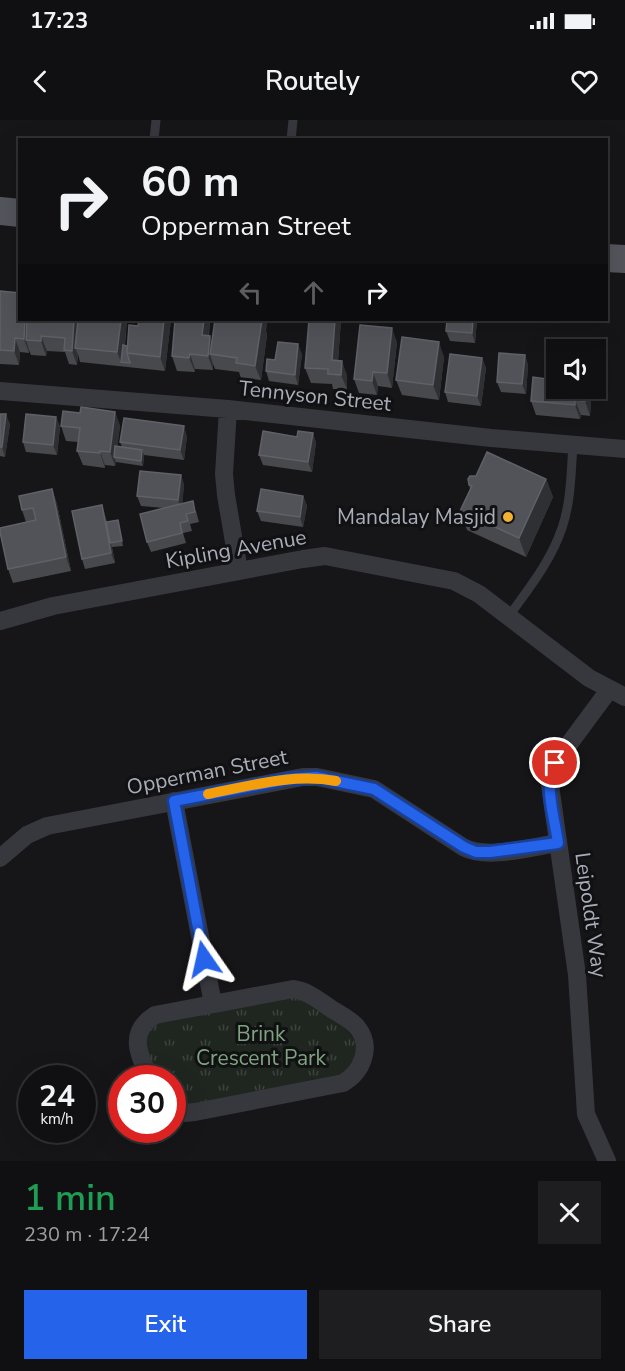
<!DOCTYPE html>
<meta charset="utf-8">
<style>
:root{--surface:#101012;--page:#1e1e20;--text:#f1f3f6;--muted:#9c9d9f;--line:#303032;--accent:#2563eb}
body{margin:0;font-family:"Nunito Sans",sans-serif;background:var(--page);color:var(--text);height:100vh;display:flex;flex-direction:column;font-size:22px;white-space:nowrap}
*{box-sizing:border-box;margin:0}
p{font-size:20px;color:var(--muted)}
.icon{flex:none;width:33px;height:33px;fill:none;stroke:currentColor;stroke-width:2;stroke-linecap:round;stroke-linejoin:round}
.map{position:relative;height:1041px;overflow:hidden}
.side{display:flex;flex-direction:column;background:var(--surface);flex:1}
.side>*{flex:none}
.top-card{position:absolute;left:18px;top:18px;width:590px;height:183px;border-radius:0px;box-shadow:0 6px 24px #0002,0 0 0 2px var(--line);background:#101012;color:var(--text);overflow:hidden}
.controls{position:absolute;left:546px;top:219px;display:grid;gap:12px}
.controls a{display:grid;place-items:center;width:60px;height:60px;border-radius:0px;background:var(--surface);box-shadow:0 6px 24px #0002,0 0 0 2px var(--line);font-size:30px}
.speed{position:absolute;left:18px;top:945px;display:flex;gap:12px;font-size:30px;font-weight:700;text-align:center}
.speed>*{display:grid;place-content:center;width:78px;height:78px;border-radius:50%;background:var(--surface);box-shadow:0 6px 24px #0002,0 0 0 2px var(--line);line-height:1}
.speed small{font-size:15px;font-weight:400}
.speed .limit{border:9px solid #d22;background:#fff;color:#111}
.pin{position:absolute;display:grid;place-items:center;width:51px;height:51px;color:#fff;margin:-26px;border:3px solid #fff;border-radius:50%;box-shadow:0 2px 6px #0007}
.me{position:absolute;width:66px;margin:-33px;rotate:349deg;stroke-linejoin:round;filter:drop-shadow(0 0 4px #0008)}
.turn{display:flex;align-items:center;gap:21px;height:126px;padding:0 24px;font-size:27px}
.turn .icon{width:78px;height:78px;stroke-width:2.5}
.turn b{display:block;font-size:42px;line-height:51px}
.lanes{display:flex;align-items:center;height:57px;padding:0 24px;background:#0003;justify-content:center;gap:30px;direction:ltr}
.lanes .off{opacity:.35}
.round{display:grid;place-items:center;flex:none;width:63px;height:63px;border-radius:0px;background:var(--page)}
.summary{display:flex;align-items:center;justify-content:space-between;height:102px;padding:0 24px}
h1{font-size:36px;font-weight:600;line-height:45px;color:#1e9e55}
.action{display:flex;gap:12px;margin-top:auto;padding:12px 24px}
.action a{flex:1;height:69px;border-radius:0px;background:var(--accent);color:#fff;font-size:24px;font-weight:600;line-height:69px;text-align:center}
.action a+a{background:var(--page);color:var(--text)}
.status{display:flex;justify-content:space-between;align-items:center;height:42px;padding:0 30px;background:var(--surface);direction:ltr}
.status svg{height:16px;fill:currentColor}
header{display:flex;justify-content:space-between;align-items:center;height:78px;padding:0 24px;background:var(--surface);font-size:27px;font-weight:600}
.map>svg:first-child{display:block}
.grass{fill:url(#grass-tufts)}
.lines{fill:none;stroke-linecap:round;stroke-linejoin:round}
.service{stroke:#37383d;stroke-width:9}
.minor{stroke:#37383d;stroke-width:18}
.primary{stroke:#53555c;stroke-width:28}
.wall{fill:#47494d}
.shaded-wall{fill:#2f3033}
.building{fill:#525359;stroke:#5f6168;stroke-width:1.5}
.route-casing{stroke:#184099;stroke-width:15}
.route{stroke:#2563eb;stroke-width:10}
.slow{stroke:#f59e0b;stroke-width:10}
.poi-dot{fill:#f2b134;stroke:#111113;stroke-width:2}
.labels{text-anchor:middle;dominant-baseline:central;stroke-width:6;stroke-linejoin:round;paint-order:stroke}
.street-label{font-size:21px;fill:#a8adb8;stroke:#111113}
.poi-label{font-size:21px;fill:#a8adb8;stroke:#111113;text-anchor:end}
.park-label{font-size:21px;fill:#7fa381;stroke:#111113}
</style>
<div class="status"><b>17:23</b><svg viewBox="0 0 49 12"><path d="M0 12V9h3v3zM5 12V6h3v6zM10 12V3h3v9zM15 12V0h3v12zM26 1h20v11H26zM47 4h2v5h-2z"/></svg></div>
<header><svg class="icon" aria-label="back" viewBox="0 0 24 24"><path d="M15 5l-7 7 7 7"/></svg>Routely<svg class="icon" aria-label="heart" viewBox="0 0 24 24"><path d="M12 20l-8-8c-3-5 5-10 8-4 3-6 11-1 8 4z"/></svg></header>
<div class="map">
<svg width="625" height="1041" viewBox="0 0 625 1041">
<defs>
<pattern id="grass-tufts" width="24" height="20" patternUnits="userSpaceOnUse" patternTransform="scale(1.5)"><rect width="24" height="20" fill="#1e261f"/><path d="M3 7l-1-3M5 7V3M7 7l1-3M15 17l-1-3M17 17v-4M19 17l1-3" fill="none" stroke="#3c433d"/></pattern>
</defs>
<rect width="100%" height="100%" fill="#161618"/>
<path class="grass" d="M291 877 301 879C329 897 381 918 342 954L190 984 173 980 172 958H158C147 936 136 920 159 902Z"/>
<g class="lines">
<path class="service" d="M154 20 156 0
M291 20 293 0
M509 496C529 468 551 441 562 408 571 382 571 352 573 325"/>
<path class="minor" d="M0 271 228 289 491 318 625 329
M228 289 224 354 226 375 239 451
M0 501 53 486 303 439 325 436 418 454 454 461 479 474 589 558 625 577
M174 681 213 884
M0 738 27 715 47 706 303 657H317L374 669 463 727C487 740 531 727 558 723
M150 958C139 935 127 913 155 895L293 869C308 871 318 880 330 888 339 894 350 899 357 907 373 927 362 952 343 963L195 992 185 993 172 989
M607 1041 586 994 577 855 550 665 551 653 555 643 609 570"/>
<path class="primary" d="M0 91 20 93
M606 138 625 139"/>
</g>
<path class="wall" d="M0 171 20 200 93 201V200H127L125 225 127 226 138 206 139 200H171L165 251 80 242 78 234 77 245 69 244 65 232 47 231 46 236 31 235 29 230V233L20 232 19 245 0 244Z
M210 200 209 216 212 222 267 200 266 211 267 215 261 260 241 258 239 252 215 249 213 244V250L195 249V252L177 251 172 236Z
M341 200 338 241 347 255V269H333L332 264 311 263 305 248Z
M447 200H477L475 223 450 221 446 211Z
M397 222 392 268 378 266 377 275 359 273 354 259Z
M302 234 298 265 269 261 266 251 275 240Z
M525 235 528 245 526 274 501 272 497 262Z
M444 237 439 280 402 275 396 260Z
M482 238 486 248 481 286 448 282 445 272Z
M533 257 591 281 590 296 581 295 580 299 536 295 531 281Z
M115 292 120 306 117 327H122L120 322 187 316 184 340 144 335 143 346 116 342 115 346 105 345V348L83 345 77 331 78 322 66 321 61 306 80 293Z
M0 294 10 304 5 337 0 336Z
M56 297 60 307 57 335 26 332 23 322Z
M313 313 316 323 312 352 263 345 259 335 297 317Z
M181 355 184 365 182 383 196 391 199 402 190 404 192 411 183 413 186 423 151 432 147 422 164 388 141 386 137 376Z
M546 359 553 377 526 437 467 410 460 391 470 369 469 365Z
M52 369 57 384 71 451 13 463 8 449 26 402 22 390Z
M303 376 307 386 303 407 261 401 257 391Z
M102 385 107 402 119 405 123 426 112 427 115 443 85 449 82 439Z"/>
<path class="shaded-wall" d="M25 200H32L26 220 29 230V233L24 219Z
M74 200H80L75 228 78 234 77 245 72 231Z
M121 200H127L123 242H121L117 232Z
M164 200H171L165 251 160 237Z
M204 200H210L207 230 202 215Z
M262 200 267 215 261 260 255 246Z
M262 200H267L266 211 262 201Z
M335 200H341L337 255 332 240Z
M473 200H477L475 223 472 213Z
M392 208 397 222 392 268 387 253Z
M41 216 47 231 46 236 41 221Z
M210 216 215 231 210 234 213 244V250L208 236Z
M15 218 20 232 19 245 14 231Z
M439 222 444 237 439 280 433 265Z
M298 224 302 234 298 265 295 255Z
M190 234 195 249V252L189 238Z
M525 235 528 245 526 274 522 264Z
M482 238 486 248 481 286 477 276Z
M342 241 347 255V269L341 255Z
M373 252 378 266 377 275 372 261Z
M586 268H587L591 281 590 296 585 281Z
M575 280 581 295 580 299 575 285Z
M115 292 120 306 116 338 114 337 116 342 115 346 110 332Z
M6 294 10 304 5 337 2 327Z
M56 297 60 307 57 335 53 325Z
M184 306 187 316 184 340 180 330Z
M313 313 316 323 312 352 308 342Z
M142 330 144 335 143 346 141 341Z
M100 331 105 345V348L100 333Z
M181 355 184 365 182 390 178 380Z
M546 359 553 377 526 437 519 418Z
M52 369 57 384 71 451 66 437Z
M303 376 307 386 303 407 300 397Z
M102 385 105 395 115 443 111 433Z"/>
<path class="building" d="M0 171 20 173V200H25L24 219 15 218 14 231 0 230Z
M27 200H74L72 231 64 230 65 218 41 216V221L26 220Z
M78 200 93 201V200H121L117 232 75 228Z
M139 200H164L160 237 127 233 129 205 138 206Z
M175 200H204L202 215 210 216 208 236 190 234 189 238 172 236Z
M215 200H262L255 246 236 243 237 238 210 234Z
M309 200H335L332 240 342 241 341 255 328 254V249L305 248Z
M447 200H473L472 213 446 211Z
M360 205 392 208 387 253 373 252 372 261 354 259Z
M402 217 439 222 433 265 396 260Z
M278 222 298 224 295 255 266 251 267 239 275 240Z
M123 225 127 226V233L130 243 121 242Z
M499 233 525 235 522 264 497 262Z
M450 234 482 238 477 276 445 272Z
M549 240H556V268H586L585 281 575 280V285L531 281 533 257 547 259Z
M81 287 115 292 110 332 100 331V333L77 331 80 308 61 306 63 291 80 293Z
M0 294H6L2 327H0Z
M26 294 56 297 53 325 23 322Z
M124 298 184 306 180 330 120 322Z
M263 311 297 317 298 311 313 313 308 342 259 335Z
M115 326 142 330 141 341 114 337Z
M487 332 546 359 519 418 460 391 472 366 469 365 468 359 470 356H476Z
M140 351 181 355 178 380 137 376Z
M52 369 66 437 8 449 0 412V408L36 400 33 388 22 390 19 376Z
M261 369 303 376 300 397 257 391Z
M193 381 195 392 186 394 188 401 180 403 182 413 147 422 140 394Z
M102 385 111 433 82 439 72 391Z
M118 400 122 421 110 423 106 402Z"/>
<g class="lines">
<g class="route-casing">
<path id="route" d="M204 839 174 681 288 659 316 657 374 669 464 727 476 732H490L558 723C555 699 543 665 555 643"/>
</g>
<use href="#route" class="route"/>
<path class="slow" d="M208 674C250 666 293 653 336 661"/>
</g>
<circle class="poi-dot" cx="508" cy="397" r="6"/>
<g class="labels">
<g class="street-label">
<text transform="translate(315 276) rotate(6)">Tennyson Street</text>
<text transform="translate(236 429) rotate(-10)">Kipling Avenue</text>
<text transform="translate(207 652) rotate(-11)">Opperman Street</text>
<text transform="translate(591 795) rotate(82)">Leipoldt Way</text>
</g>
<g class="poi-label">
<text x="496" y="397">Mandalay Masjid</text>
</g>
<g class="park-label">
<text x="261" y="914">Brink<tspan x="261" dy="24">Crescent Park</tspan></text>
</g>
</g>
</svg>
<div class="controls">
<a><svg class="icon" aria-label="sound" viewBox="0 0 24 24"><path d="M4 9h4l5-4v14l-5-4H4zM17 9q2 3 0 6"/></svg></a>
</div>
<div class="speed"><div>24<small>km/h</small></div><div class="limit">30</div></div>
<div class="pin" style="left:555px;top:643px;background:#d93025"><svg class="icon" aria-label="arrive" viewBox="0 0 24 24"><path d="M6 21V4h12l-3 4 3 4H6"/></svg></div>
<svg class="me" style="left:204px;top:839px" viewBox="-20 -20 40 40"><path d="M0-17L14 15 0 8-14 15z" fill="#2563eb" stroke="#fff" stroke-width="4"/></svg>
<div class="top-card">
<div class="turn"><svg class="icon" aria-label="right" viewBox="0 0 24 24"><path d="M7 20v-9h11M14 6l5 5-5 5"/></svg><div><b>60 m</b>Opperman Street</div></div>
<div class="lanes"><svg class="icon off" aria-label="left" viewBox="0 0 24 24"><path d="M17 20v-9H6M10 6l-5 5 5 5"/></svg><svg class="icon off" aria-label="ahead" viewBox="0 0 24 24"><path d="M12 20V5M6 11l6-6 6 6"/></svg><svg class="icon" aria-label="right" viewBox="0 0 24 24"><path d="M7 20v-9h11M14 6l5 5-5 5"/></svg></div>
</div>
</div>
<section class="side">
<div class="summary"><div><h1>1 min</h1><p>230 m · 17:24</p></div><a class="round"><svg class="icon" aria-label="close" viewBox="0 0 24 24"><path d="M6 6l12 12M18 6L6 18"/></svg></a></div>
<div class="action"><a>Exit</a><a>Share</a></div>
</section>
